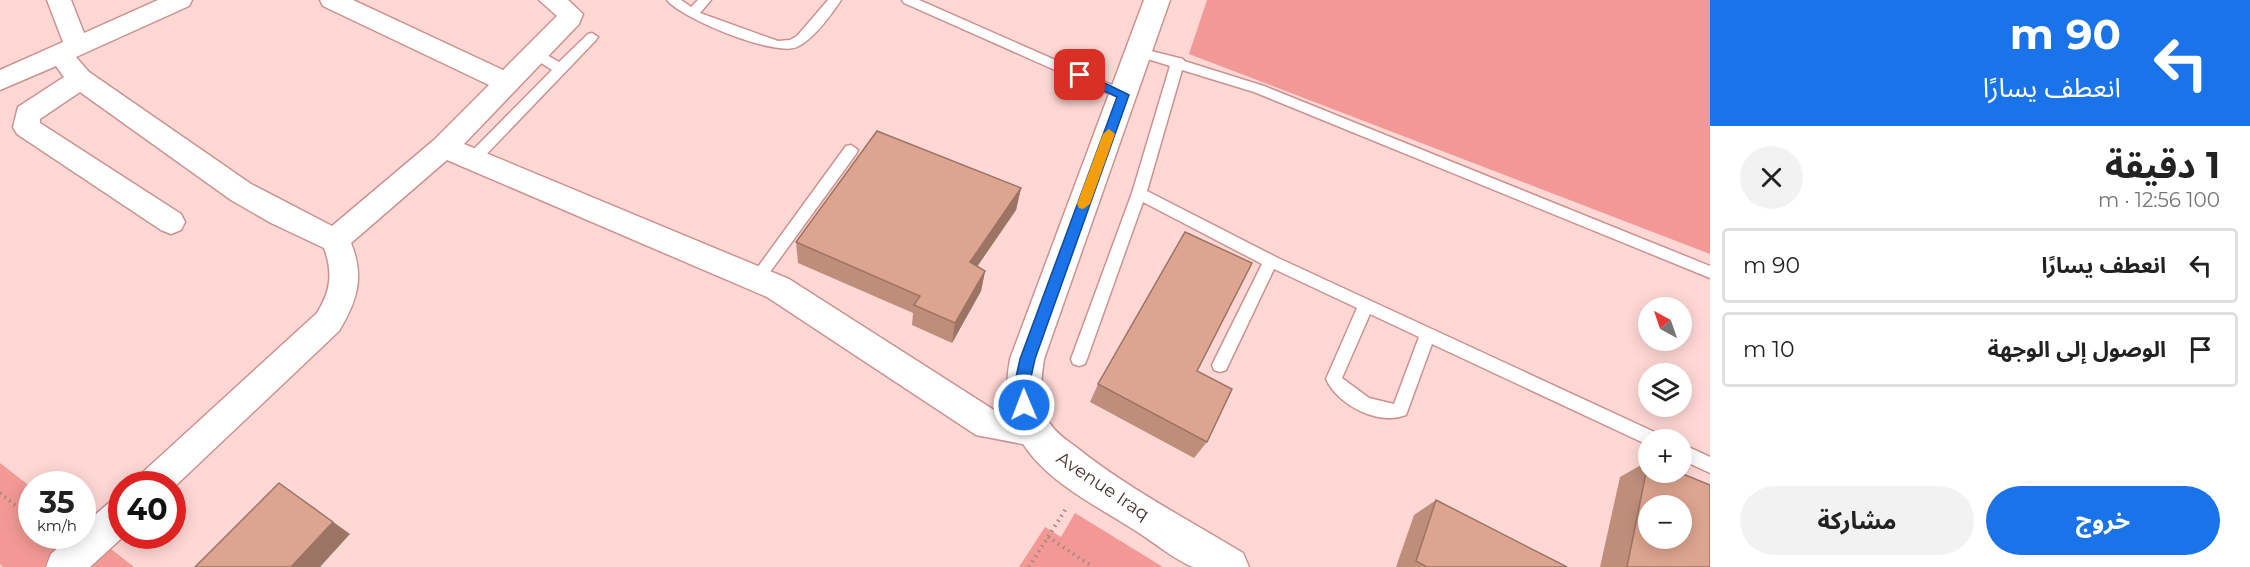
<!DOCTYPE html>
<html lang="ar">
<meta charset="utf-8">
<style>
:root{--surface:#fff;--page:#f2f2f2;--text:#222;--muted:#767676;--line:#e0e0e0;--accent:#1a73e8}
body{margin:0;font-family:Montserrat,"Noto Sans Arabic",sans-serif;background:var(--page);color:var(--text);direction:rtl;height:100vh;display:flex;flex-direction:column;font-size:22px;white-space:nowrap}
*{box-sizing:border-box;margin:0}
p{font-size:20px;color:var(--muted)}
.icon{flex:none;width:33px;height:33px;fill:none;stroke:currentColor;stroke-width:2;stroke-linecap:round;stroke-linejoin:round}
.map{position:relative;flex:1;overflow:hidden;direction:ltr}
.details{display:flex;flex-direction:column;background:var(--surface);width:540px}
.details>*{flex:none}
.top-card{background:#1a73e8;color:#fff;overflow:hidden}
.needle{width:39px;rotate:320deg}
.fabs{position:absolute;left:1638px;top:297px;display:grid;gap:12px}
.fabs a{display:grid;place-items:center;width:54px;height:54px;border-radius:50%;background:var(--surface);box-shadow:0 3px 15px #0003;font-size:30px}
.speed{position:absolute;left:18px;top:471px;display:flex;gap:12px;font-size:30px;font-weight:700;text-align:center}
.speed>*{display:grid;place-content:center;width:78px;height:78px;border-radius:50%;background:var(--surface);box-shadow:0 3px 15px #0003;line-height:1}
.speed small{font-size:15px;font-weight:400}
.speed .limit{border:9px solid #d22;background:#fff;color:#111}
.pin{position:absolute;display:grid;place-items:center;width:51px;height:51px;color:#fff;margin:-26px;border-radius:12px;box-shadow:0 3px 9px #0006}
.me{position:absolute;width:66px;margin:-33px;rotate:359deg;stroke-linejoin:round;filter:drop-shadow(0 0 4px #0008)}
.turn{display:flex;align-items:center;gap:21px;height:126px;padding:0 30px;font-size:27px}
.turn .icon{width:78px;height:78px;stroke-width:2.5}
.turn b{display:block;font-size:42px;line-height:51px}
.round{display:grid;place-items:center;flex:none;width:63px;height:63px;border-radius:32px;background:var(--page)}
.overview{display:flex;align-items:center;justify-content:space-between;height:102px;padding:0 30px}
h1{font-size:36px;font-weight:700;line-height:45px}
.cta{display:flex;gap:12px;margin-top:auto;padding:12px 30px}
.cta a{flex:1;height:69px;border-radius:36px;background:var(--accent);color:#fff;font-size:24px;font-weight:700;line-height:69px;text-align:center}
.cta a+a{background:var(--page);color:var(--text)}
ul{padding:0;list-style:none}
li{display:flex;align-items:center;gap:18px;height:75px;margin:0 12px 9px;padding:0 18px;border:3px solid var(--line);border-radius:6px}
li div{flex:1}
li b{display:block;font-size:22px}
li em{font-style:normal}
main{display:flex;flex:1;min-height:0}
.map>svg:first-child{display:block}
.green{fill:#f39995}
.lines{fill:none;stroke-linecap:round;stroke-linejoin:round}
.lane-casing{stroke:#cd918e;stroke-width:3}
.street-casing{stroke:#cd918e;stroke-width:3}
.secondary-casing{stroke:#cd918e;stroke-width:3}
.path{stroke:#a78785;stroke-width:4;stroke-dasharray:1.5 4.5;stroke-linecap:butt}
.lane{fill:#fff;fill-rule:evenodd}
.street{fill:#fff;fill-rule:evenodd}
.secondary{fill:#fff;fill-rule:evenodd}
.wall{fill:#be8e7b}
.shaded-wall{fill:#9b7464}
.building{fill:#dda58f;stroke:#9b7464;stroke-width:1.5;fill-rule:evenodd}
.route{fill:#1a73e8;stroke:#114b97;stroke-width:1.5}
.slow{fill:#f59e0b}
.labels{text-anchor:middle;dominant-baseline:central;stroke-width:6;stroke-linejoin:round;paint-order:stroke}
.street-label{font-size:18px;fill:#4b3231;stroke:#fff}
</style>
<main>
<section class="details">
<div class="top-card">
<div class="turn"><svg class="icon" aria-label="left" viewBox="0 0 24 24"><path d="M17 20v-9H6M10 6l-5 5 5 5"/></svg><div><b>90 m</b>انعطف يسارًا</div></div>
</div>
<div class="overview"><div><h1>1 دقيقة</h1><p>100 m · 12:56</p></div><a class="round"><svg class="icon" aria-label="close" viewBox="0 0 24 24"><path d="M6 6l12 12M18 6L6 18"/></svg></a></div>
<ul>
<li><svg class="icon" aria-label="left" viewBox="0 0 24 24"><path d="M17 20v-9H6M10 6l-5 5 5 5"/></svg><div><b>انعطف يسارًا</b></div><em>90 m</em></li>
<li><svg class="icon" aria-label="arrive" viewBox="0 0 24 24"><path d="M6 21V4h12l-3 4 3 4H6"/></svg><div><b>الوصول إلى الوجهة</b></div><em>10 m</em></li>
</ul>
<div class="cta"><a>خروج</a><a>مشاركة</a></div>
</section>
<div class="map">
<svg width="1710" height="567" viewBox="0 0 1710 567">
<rect width="100%" height="100%" fill="#ffd8d5"/>
<path class="green" d="M1207 0H1710V254L1189 54Z
M0 463 31 487 32 536H82L83 527 134 567H3L0 564Z
M1075 513 1163 567H1019L1045 527 1061 537Z"/>
<g class="lines">
<g class="lane-casing">
<path id="lane" d="M667 0H681L691 7 698 0H711L700 13 778 41 790 40 797 36 828 0H841C831 15 814 39 797 47 775 57 682 19 667 0Z
M902 0H919L1128 92 1130 95 1128 98H1118L904 3Z
M592 33 598 37 596 40 479 162H469L467 158 469 154 552 70 532 57V51H540L559 62 588 34Z
M1139 48 1183 59 1184 61 1264 86 1710 266V278L1254 92 1182 70 1147 191 1276 257 1661 435 1663 440H1648V445L1432 344 1406 415C1378 426 1338 405 1326 379L1357 308 1274 269 1226 370 1220 372 1214 370 1212 365 1262 264 1143 202 1087 359 1085 364 1079 366 1073 364 1071 359 1132 193 1170 66 1135 55 1133 52ZM1370 314 1419 337 1394 404 1369 398 1342 378Z
M851 145 858 150 856 154 762 283H752L750 279 752 275 846 146Z
M1682 444 1710 457V473L1682 460Z"/>
</g>
<g class="street-casing">
<path id="street" d="M47 0H71L84 33 158 0H192L189 6 76 57 89 72 251 184 332 226 434 140 489 85 323 6 320 0H353L503 70 557 16 539 0H568L583 14 579 24 464 144 789 279 994 410 1045 420 1050 431 1045 442 1033 446 976 435 767 297 447 160 351 243C365 277 357 301 339 331L172 489V484H137L142 473 317 313C331 291 333 272 324 248L271 223 231 200 80 92 40 119V123L181 214 185 222 181 230 171 234 161 230 17 134 13 127 18 107 64 77 56 66 0 90V70L63 42Z
M122 497V536H124L90 567H46L51 554 72 536H82V526L110 502Z"/>
</g>
<g class="secondary-casing">
<path id="secondary" d="M1144 0H1170L1044 359C1041 378 1038 405 1049 422 1055 432 1066 440 1076 447 1127 488 1187 519 1243 553L1249 567C1232 567 1210 567 1194 567 1181 564 1149 539 1136 531 1066 487 992 456 1010 359Z"/>
</g>
<path class="path" d="M0 493 32 519
M1048 537 1093 567
M1029 567 1067 507"/>
<use href="#lane" class="lane"/>
<use href="#street" class="street"/>
<use href="#secondary" class="secondary"/>
</g>
<path class="wall" d="M1021 188 1016 210 977 266 985 271 981 291 952 343 912 325 913 313 798 263 796 242Z
M1197 371 1207 442 1194 458 1090 402 1098 384Z
M1648 461 1710 567H1600L1620 477Z
M1436 500 1567 567H1396L1414 515Z"/>
<path class="shaded-wall" d="M1021 188 1016 210 966 283 970 262Z
M985 271 981 291 952 343 955 323Z
M297 496 350 534 320 567H291Z"/>
<path class="building" d="M877 131 1021 188 970 262 985 271 955 323 914 305 920 296 796 242Z
M1185 232 1252 263 1197 371 1232 389 1207 442 1098 384Z
M1648 463V472H1678L1710 485V567H1627ZM1648 506H1682V538H1648Z
M279 483 333 522 291 567H195Z
M1436 500 1567 567H1427L1416 561Z"/>
<path class="route" d="M1080 71 1129 95 1035 359 1031 377 1032 405 1024 412 1017 405 1016 377 1020 359 1117 97 1076 78V72Z"/>
<path class="slow" d="M1109 129 1115 134 1090 204 1083 209 1079 208 1077 204 1103 134Z"/>
<g class="labels">
<g class="street-label">
<text transform="translate(1103 486) rotate(34)">Avenue Iraq</text>
</g>
</g>
</svg>
<div class="fabs">
<a><svg class="needle" viewBox="-14 -14 28 28"><path d="M0-13l5 13h-10z" fill="#e53935"/><path d="M0 13l5-13h-10z" fill="#767676"/></svg></a>
<a><svg class="icon" aria-label="layers" viewBox="0 0 24 24"><path d="M12 4l9 5-9 5-9-5zM3 14l9 5 9-5"/></svg></a>
<a>+</a>
<a>−</a>
</div>
<div class="speed"><div>35<small>km/h</small></div><div class="limit">40</div></div>
<div class="pin" style="left:1080px;top:75px;background:#d93025"><svg class="icon" aria-label="arrive" viewBox="0 0 24 24"><path d="M6 21V4h12l-3 4 3 4H6"/></svg></div>
<svg class="me" style="left:1024px;top:405px" viewBox="-20 -20 40 40"><circle r="17" fill="#1a73e8" stroke="#fff" stroke-width="3"/><path d="M0-11L8 9 0 5-8 9z" fill="#fff"/></svg>
</div>
</main>
